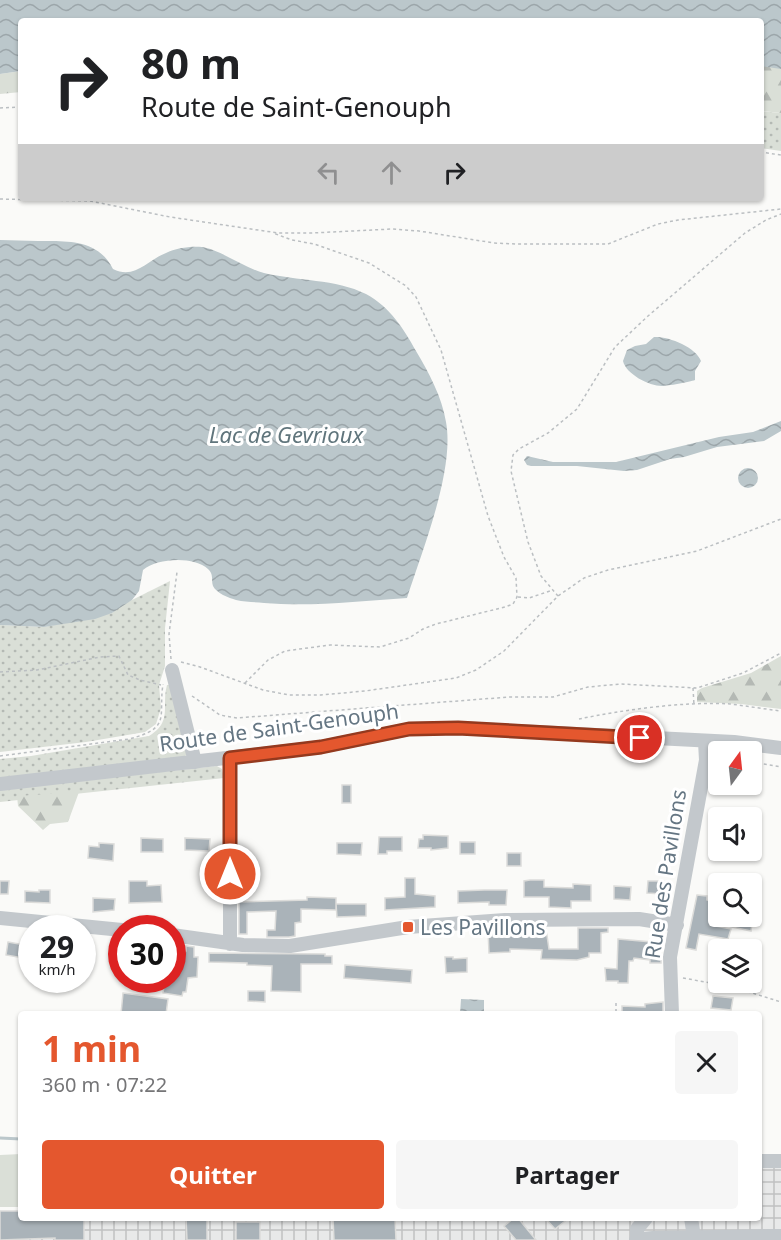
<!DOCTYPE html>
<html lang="fr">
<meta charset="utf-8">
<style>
:root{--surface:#fff;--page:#f6f6f6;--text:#202124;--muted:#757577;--accent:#e4572e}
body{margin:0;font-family:"Noto Sans",sans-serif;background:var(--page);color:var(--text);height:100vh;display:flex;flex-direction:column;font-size:22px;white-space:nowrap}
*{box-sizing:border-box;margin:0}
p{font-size:20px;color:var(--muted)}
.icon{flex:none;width:33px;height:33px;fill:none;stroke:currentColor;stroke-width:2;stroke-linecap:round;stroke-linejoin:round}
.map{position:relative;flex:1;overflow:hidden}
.panel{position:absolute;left:18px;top:1011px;width:744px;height:210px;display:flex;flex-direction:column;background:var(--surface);border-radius:6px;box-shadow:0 2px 4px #0004}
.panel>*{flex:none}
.banner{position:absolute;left:18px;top:18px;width:746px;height:183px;border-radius:6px;box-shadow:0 2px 4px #0004;background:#fff;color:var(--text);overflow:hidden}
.needle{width:39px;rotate:15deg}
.tools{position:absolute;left:708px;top:741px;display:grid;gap:12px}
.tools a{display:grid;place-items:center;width:54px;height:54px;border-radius:6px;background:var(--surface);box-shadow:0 2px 4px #0004;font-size:30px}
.speed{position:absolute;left:18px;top:915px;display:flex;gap:12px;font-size:30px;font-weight:700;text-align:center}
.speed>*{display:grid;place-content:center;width:78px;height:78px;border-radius:50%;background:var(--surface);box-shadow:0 2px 4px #0004;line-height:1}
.speed small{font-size:15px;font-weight:400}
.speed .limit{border:9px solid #d22;background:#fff;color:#111}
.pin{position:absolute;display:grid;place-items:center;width:51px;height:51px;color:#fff;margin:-26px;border:3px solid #fff;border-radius:50%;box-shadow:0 2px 6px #0007}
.me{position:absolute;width:66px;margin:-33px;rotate:0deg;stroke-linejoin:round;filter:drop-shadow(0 0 4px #0008)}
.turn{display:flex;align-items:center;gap:21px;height:126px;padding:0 24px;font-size:27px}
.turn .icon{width:78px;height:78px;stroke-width:2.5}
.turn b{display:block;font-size:42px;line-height:51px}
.lanes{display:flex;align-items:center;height:57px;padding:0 24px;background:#0003;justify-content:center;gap:30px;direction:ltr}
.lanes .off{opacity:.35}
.round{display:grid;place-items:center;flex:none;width:63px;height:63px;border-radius:6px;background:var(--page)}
.overview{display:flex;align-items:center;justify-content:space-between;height:102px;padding:0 24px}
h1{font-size:36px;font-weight:700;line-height:45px;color:var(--accent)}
.primary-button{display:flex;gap:12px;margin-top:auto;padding:12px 24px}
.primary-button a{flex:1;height:69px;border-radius:6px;background:var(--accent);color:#fff;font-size:24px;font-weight:700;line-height:69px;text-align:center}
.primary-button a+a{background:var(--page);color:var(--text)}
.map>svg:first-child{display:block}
.industrial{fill:url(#industrial-grid)}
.grass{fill:url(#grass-dots)}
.forest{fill:url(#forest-firs)}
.green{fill:#dadfd7}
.water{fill:url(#water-waves)}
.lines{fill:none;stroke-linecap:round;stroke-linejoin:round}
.stream{stroke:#bbc7cb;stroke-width:3}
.building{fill:#aab3b9;stroke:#dcdcda;stroke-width:1.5}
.path{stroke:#bbbfc2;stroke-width:1.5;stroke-dasharray:3 3;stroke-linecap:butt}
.minor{stroke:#c3c8cc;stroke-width:14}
.route-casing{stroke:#94391e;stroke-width:15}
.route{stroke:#e4572e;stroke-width:10}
.poi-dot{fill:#e4572e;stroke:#fff;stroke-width:2}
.labels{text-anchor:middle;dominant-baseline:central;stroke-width:6;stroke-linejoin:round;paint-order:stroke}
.street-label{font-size:21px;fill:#657683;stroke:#fff}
.poi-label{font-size:21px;fill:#657683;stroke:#fff;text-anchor:start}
.water-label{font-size:22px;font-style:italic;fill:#60757c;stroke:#fff}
</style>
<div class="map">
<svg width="781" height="1240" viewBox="0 0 781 1240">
<defs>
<pattern id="industrial-grid" width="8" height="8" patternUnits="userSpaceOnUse" patternTransform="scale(1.5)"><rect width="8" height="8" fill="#e8e9e9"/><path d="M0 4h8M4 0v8" fill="none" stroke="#c0c1c2"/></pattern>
<pattern id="grass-dots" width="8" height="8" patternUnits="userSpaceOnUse" patternTransform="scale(1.5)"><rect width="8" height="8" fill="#dadfd7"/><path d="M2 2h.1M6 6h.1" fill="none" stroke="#b4b9b4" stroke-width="1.8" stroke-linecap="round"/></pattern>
<pattern id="forest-firs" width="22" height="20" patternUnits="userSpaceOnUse" patternTransform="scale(1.5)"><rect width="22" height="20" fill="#dadfd7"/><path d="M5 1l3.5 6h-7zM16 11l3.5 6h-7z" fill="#b4b9b4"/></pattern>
<pattern id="water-waves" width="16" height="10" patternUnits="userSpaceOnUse" patternTransform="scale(1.5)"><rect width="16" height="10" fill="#bbc7cb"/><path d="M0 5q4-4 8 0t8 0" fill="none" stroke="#9ca6aa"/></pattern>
</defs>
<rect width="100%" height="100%" fill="#fafaf8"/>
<path class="industrial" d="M759 1154H781V1240H0V1212L21 1218H759Z"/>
<path class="grass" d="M760 111 781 113V151L761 148Z
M170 581 165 628V666L159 685 161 708 156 724 145 732 86 742 0 752V625L44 627 112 613 120 606Z
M167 685H171L188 751 185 757 0 780V759L31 756 149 736C173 721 161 707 167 685Z
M217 766 222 769 224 778 0 802V789Z"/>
<path class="forest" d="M760 64 781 68V113L761 111Z
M21 71V92L0 94V74Z
M781 656V709L741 704 697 702V691L702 688 751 673Z
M79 792 68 822 50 824 43 830 18 806 17 796Z"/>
<path class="green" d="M21 1154V1207H0V1155Z"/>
<path class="water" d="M0 0H781V69L761 66 760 21H21V71L0 74Z
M0 240C13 240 25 241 38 241 67 241 98 239 113 269 135 280 147 260 166 253 176 248 190 246 202 247 219 249 244 268 264 273 297 281 336 279 366 294 390 307 404 329 416 351 429 373 442 397 446 422 455 470 422 551 407 598 360 601 311 607 264 603 255 602 245 602 236 600 229 598 216 593 213 586 211 580 214 574 208 569 194 556 157 558 143 570L139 591 132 600 112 613 95 619 44 627 0 625Z
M654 337C668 336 696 347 701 361L695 371V380C690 382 667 386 662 386 649 386 626 374 623 361L627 350 635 346 646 344Z
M781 421V431L764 441 717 447 684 457 670 459 637 470 624 471 577 466H531L527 465 524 460 527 456 553 462H616L719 437 753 432Z
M738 478a10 10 0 1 1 20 0a10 10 0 1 1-20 0Z
M736 785H749V787L735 794H725Z
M461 999 484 1000V1014H460Z"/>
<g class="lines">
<path class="stream" d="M0 1138 21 1139"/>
</g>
<path class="building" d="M342 785H351V803H342Z
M423 835 448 836V848L431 850V848H418L419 839H423Z
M379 837H402V851H387V854H378Z
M141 838 163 839V852H141Z
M185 838 210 839 209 851 185 850Z
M460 842H475V854H460Z
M99 843 114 844 113 861 88 858 89 846 99 847Z
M337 843H362L361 855 337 854Z
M507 853H521V866H507Z
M405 878H415V894L435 896V907L385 910V898L405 897Z
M530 880H544V887L573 888V884L591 885V901H571V908L549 907V897H524V881Z
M0 881H9L8 894H0Z
M129 881H147V886L161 885 162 902 129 903Z
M648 881H664L663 894 647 893Z
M614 886 631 887 630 900 614 899Z
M39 890H50V903L25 902V891L39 892Z
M484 890H507L506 905H489V902L458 903V891Z
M697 895 707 896V900L715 902 710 925 731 929 728 939 699 934 696 950 686 948Z
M307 897 336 898V910L301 909V922L295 923V936L289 937H267V930H275L276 911 247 912V934H239V902L307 900Z
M93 898 115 899 114 910 93 912Z
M336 904H366V916L337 917Z
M729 916H753L751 931 727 926Z
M578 928H608V932L601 933V953H589V957L577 960 541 959 542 950 510 949V952L489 953 488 930 546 929 549 949H578Z
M618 939 652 942 651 954H661V963H650V960L634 958 633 961H629L628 983H618V981H606L605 968 617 969Z
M8 942 25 945 23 958 6 955Z
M186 946 194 947V957H198L197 977 188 978 186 992H183L182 996 163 993 165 980H172V950L186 951Z
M209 953 325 954V956H332V964H301V992L271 991 272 966 247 965V963L209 962Z
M445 957H453V959L467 958V972L446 973Z
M345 965 412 970 411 983 344 978Z
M248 991H265V1002L248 1001Z
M123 993 168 999 166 1014H121Z
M713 996 733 998 731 1010 711 1008Z
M663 1002V1014H622V1006L645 1007V1004Z
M0 1211H21V1218L84 1220V1240H55V1238L0 1240Z
M186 1218H207V1240H187Z
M333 1218H395L396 1240H334Z
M514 1218H518L536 1240H516L504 1226Z
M545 1218H569L555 1229Z
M236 1222H260V1240H236Z"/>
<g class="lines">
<path class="path" d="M0 108 21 107
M760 152 781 155
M0 199 90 201 170 217 278 233H312L392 229 419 231 494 243 517 244H608L658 224 678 220 781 209
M558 596 541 576 528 542 511 471 513 455 519 449 548 433 577 409 615 347 648 316 745 233 766 220 781 214
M518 597 529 598 553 590
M171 659 169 634 177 572
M181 662 200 667 263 690 289 695H321L365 691 456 678 476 670 504 651 558 596 584 578 608 570 697 551 781 519
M0 672 37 670 100 657 119 656 128 675 140 680 161 685
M245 683 268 660 285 651 330 645 380 647 409 638 423 629 436 624 505 607 513 604 517 597 516 578 504 557 488 516 441 350 416 297 406 286 369 263 314 244 292 240 273 233
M693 688 694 705
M192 696 220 715 237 718 509 697H553L588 687 621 684 697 688 743 673 781 653
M579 719C623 710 685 701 730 704 747 706 764 709 781 711
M0 756 129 739C172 728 158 717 163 684
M752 762 781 767
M712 791 720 784
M683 978 733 987 781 1002
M616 1003V1014"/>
<path class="minor" d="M172 670 195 762
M0 784 321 747 409 729 458 728 734 742 781 748
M0 918 122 930
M172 935 243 945 290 946 408 927 505 920 639 919 677 925
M230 944V758
M672 1014 670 957 706 760 705 742
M759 1161H781
M691 1218 694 1237
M636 1240 653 1238 781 1236
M637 1240V1229L646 1218"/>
</g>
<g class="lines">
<g class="route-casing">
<path id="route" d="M230 874V758L321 747 409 729 458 728 640 738"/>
</g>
<use href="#route" class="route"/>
</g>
<rect class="poi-dot" x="402" y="921" width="12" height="12" rx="3"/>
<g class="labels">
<g class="street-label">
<text transform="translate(279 727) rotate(-8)">Route de Saint-Genouph</text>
<text transform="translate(665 874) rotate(-81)">Rue des Pavillons</text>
</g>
<g class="poi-label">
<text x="420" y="927">Les Pavillons</text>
</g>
<g class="water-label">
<text x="286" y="434">Lac de Gevrioux</text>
</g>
</g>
</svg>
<div class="tools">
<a><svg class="needle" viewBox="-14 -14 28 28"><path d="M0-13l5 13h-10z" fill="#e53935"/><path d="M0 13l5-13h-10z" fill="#757577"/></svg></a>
<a><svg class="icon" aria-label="sound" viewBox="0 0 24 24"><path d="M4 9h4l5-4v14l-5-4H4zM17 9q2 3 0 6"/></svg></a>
<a><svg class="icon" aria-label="search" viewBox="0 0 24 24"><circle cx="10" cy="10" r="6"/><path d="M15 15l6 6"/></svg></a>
<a><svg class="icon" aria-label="layers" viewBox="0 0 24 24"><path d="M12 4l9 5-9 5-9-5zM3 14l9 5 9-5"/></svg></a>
</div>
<div class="speed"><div>29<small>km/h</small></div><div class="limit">30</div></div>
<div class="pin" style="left:640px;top:738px;background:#d93025"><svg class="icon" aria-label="arrive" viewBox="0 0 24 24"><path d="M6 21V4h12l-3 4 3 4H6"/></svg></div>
<svg class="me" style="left:230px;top:874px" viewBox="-20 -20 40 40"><circle r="17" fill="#e4572e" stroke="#fff" stroke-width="3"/><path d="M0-11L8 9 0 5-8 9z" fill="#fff"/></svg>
<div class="banner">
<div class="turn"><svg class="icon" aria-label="right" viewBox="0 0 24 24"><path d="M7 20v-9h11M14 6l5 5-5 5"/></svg><div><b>80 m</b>Route de Saint-Genouph</div></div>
<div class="lanes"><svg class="icon off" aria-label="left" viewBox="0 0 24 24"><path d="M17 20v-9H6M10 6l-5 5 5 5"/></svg><svg class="icon off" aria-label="ahead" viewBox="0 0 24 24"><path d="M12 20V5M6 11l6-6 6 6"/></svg><svg class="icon" aria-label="right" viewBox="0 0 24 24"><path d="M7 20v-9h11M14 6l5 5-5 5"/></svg></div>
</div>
<section class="panel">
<div class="overview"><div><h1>1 min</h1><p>360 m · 07:22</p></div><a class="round"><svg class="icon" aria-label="close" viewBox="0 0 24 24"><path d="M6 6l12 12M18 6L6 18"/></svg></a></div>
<div class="primary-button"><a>Quitter</a><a>Partager</a></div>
</section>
</div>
